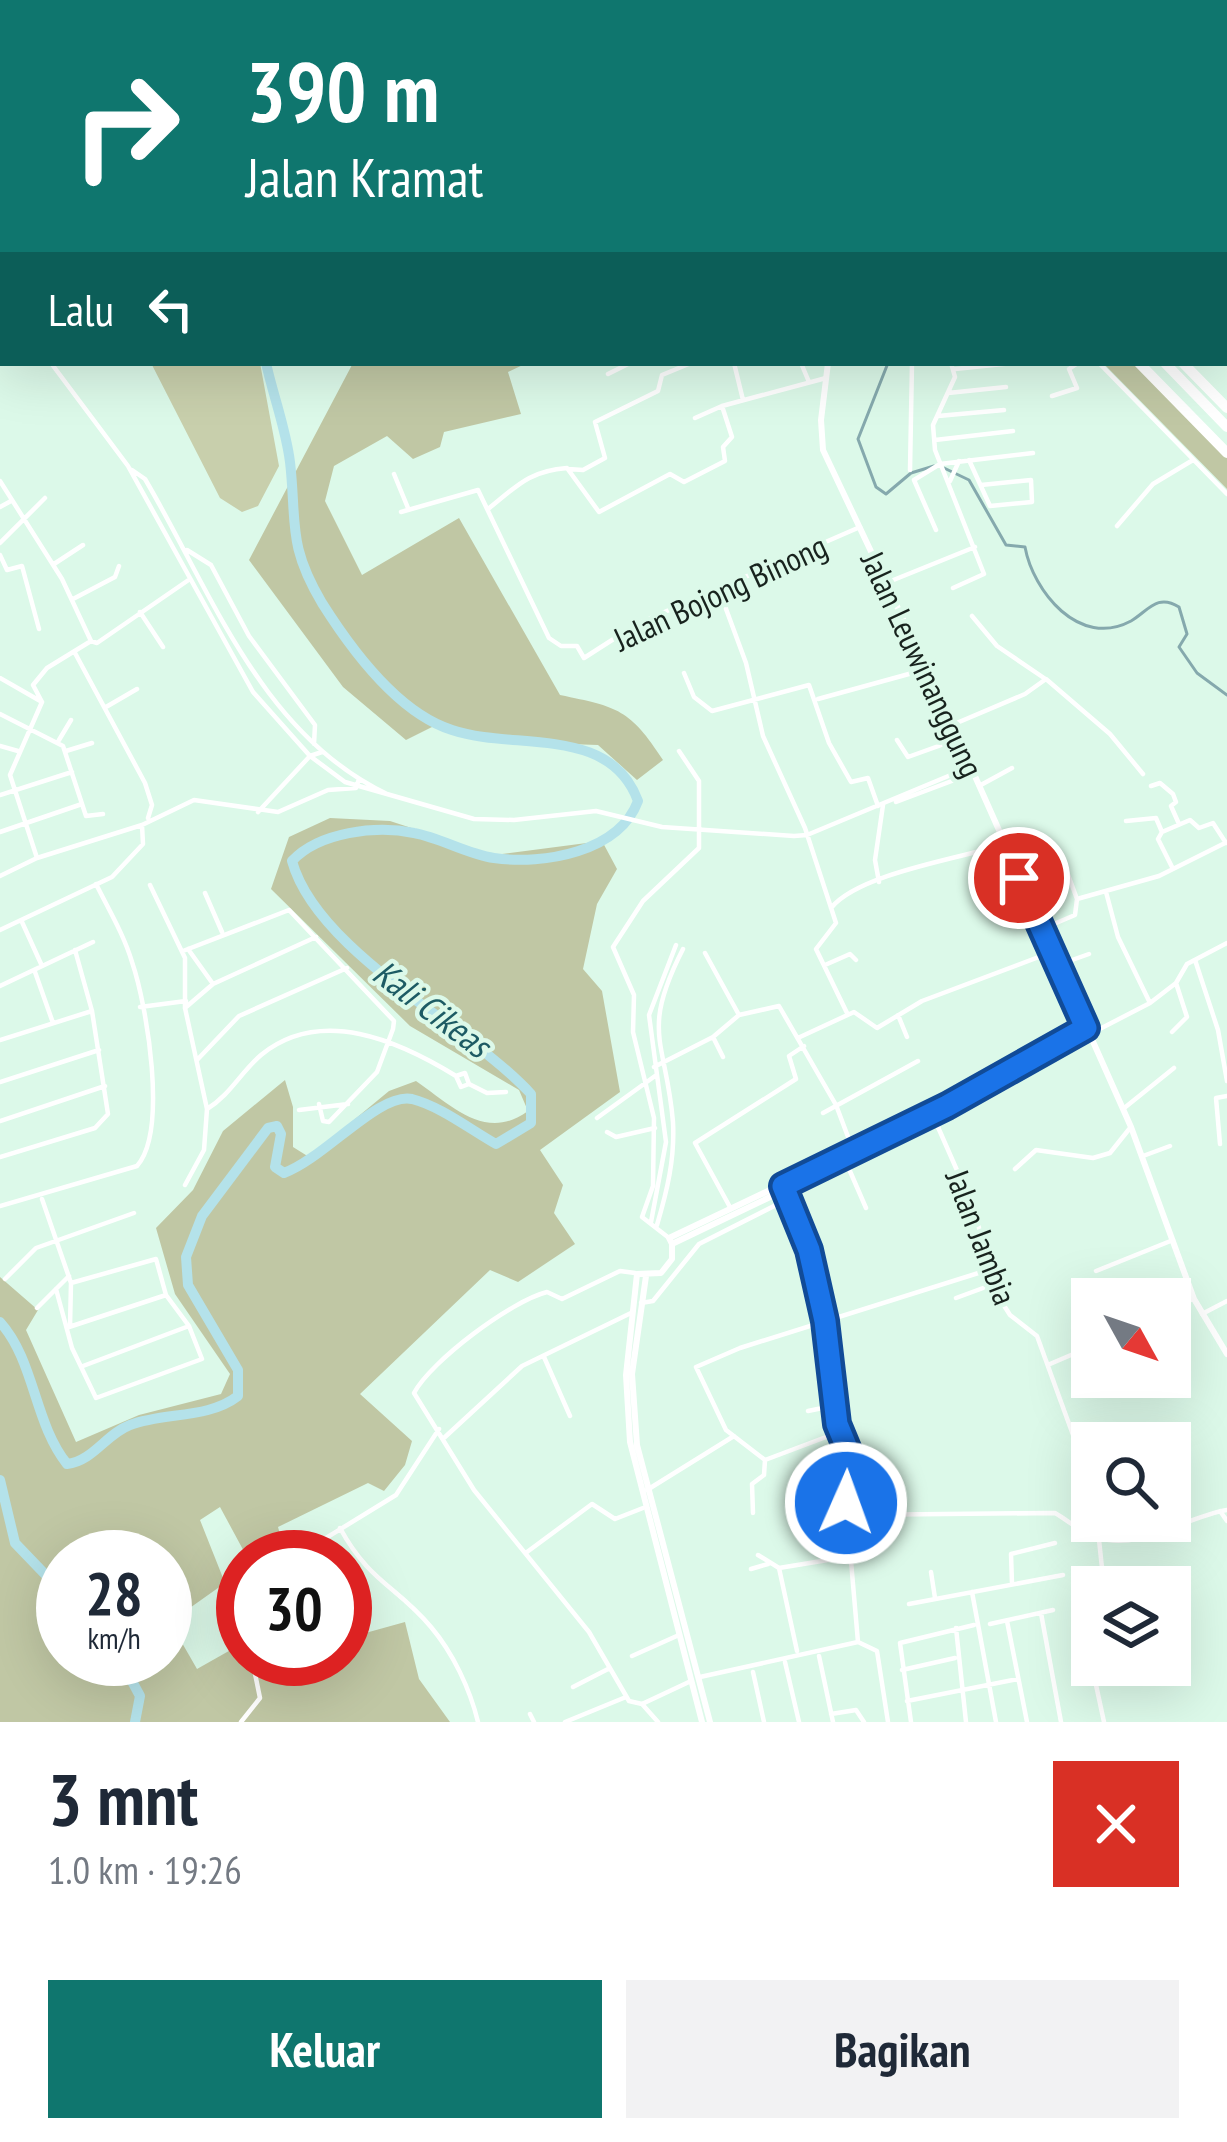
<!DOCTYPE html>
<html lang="id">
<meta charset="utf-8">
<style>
:root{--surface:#fff;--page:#f2f2f3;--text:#1f2937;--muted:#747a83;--accent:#0f766e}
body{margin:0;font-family:"PT Sans Narrow",sans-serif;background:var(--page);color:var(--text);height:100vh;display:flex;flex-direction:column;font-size:45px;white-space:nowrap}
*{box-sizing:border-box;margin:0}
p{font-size:39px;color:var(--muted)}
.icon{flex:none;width:66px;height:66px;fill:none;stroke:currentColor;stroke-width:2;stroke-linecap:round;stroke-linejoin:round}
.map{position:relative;height:1722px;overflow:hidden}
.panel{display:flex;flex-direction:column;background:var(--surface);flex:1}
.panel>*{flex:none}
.hud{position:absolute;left:0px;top:0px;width:1227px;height:366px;box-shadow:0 12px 48px #0002;background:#0f766e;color:#fff;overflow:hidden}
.needle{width:78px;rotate:130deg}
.tools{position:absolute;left:1071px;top:1278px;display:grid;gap:24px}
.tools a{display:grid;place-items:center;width:120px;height:120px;border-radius:0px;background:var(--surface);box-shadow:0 12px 48px #0002;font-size:60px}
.speed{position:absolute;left:36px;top:1530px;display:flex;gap:24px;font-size:60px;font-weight:700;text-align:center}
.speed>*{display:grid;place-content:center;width:156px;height:156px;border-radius:50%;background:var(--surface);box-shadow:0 12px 48px #0002;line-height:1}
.speed small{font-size:30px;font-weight:400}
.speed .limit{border:18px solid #d22;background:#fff;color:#111}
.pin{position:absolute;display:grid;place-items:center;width:102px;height:102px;color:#fff;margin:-51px;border:6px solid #fff;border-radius:50%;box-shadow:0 3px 12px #0007}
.me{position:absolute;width:132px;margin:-66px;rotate:2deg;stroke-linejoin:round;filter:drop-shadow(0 0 9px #0008)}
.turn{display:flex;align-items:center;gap:42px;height:252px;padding:0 48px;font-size:54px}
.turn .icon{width:156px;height:156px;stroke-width:2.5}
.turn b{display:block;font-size:84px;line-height:102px}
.then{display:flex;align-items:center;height:114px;padding:0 48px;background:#0003;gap:24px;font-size:45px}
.round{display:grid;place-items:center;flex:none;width:126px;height:126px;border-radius:0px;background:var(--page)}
.head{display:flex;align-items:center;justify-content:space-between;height:204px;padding:0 48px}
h1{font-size:72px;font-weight:600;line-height:90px}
.primary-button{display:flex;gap:24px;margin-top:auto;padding:24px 48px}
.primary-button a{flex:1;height:138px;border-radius:0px;background:var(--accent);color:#fff;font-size:48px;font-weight:600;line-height:138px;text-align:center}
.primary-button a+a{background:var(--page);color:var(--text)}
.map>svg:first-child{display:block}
.green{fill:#c8cfac}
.forest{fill:#c0c7a4;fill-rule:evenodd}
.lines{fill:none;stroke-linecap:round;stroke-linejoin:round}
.stream{stroke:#85a9ad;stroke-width:3}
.river{stroke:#b4e2ea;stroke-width:10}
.street{stroke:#fff;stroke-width:4.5}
.secondary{stroke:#fff;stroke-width:6}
.highway{stroke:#fff;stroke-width:10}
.route-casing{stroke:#114b97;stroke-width:30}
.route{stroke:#1a73e8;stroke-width:21}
.labels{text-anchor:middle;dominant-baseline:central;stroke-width:9;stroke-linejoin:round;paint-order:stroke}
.street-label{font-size:33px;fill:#18231e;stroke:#dcf9e9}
.water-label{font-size:36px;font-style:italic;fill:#1d5b64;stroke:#dcf9e9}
</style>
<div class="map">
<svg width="1227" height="1722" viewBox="0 0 1227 1722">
<rect width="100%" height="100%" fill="#dcf9e9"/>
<path class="green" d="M0 0H357L358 3H3V156Z
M873 0H1227V366L1224 3Z
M151 363H260L279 466 258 506 242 512 220 498Z"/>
<path class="forest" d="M353 363H527L508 372 521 414 444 432 440 447 413 459 387 436 334 466 325 501 362 575 459 518 560 695C618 707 630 709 663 760L637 780 598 745 505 742 438 724 406 740 343 687 249 560Z
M1103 363H1139L1227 453V489Z
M330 818 390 821 494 855 602 841 617 869 597 904 583 969 602 991 620 1092 540 1150 563 1185 554 1213 575 1244 518 1282 490 1270 360 1394 412 1441 405 1465 384 1491 368 1483 278 1527 285 1553 247 1557 220 1507 200 1520 225 1583 170 1622 197 1669 243 1643V1659H345V1633L351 1637 405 1622 419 1679 450 1722H0V1277L38 1310 26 1330 76 1442 139 1415 221 1394 230 1374 175 1294 156 1228 193 1190 223 1131 285 1080 293 1107V1147L309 1157 389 1091 416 1081C452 1106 486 1142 528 1111L519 1090 410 1026 271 889 289 837ZM63 1557H165V1659H63Z"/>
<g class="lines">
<path class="stream" d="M888 363 858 439 876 487 886 494 911 473 934 466
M944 468 969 480 1006 545 1025 547C1033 591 1079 649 1131 621 1148 611 1157 593 1179 607L1187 634 1179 647 1197 673 1227 695"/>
<path class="river" d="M372 0 376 3
M0 1322C35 1361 34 1423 67 1464 93 1461 106 1434 130 1425 165 1412 208 1419 238 1396V1370L188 1285 186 1257 202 1216 268 1128 277 1126 281 1134 275 1167 284 1173C325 1158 379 1092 412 1099 440 1106 471 1130 496 1144L531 1123V1094C468 1025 317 952 292 861 319 832 376 825 414 833 441 838 467 854 494 858 544 865 619 852 638 801 610 724 514 751 452 730 398 713 351 649 322 603 287 544 297 523 290 462 286 429 273 395 266 363
M0 1480 15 1543 63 1593
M120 1659 140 1696 135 1722"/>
<path class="street" d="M1049 0 1051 3
M1144 3V0
M0 298 3 302
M51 363 128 466 253 692 310 756 345 782 474 819 514 820 596 811 662 827 794 836 807 835 970 767
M734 363 743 400
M801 363 809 382
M951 363 955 377 933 425 935 450 984 574 953 588
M1099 363 1227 494
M955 369 1013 363
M608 374 630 363
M948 393 1006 387
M1052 396 1077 388 1069 369 1078 363
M938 416 1004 410
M695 418 722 406
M935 440 1013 431
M969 460 990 506 1032 502 1031 480 981 485
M568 469 583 470 605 458 595 422 658 391 662 375 691 363
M132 470 145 479C212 593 261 734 387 794
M910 470 912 363
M394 474 408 508
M0 481 62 579 91 641
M950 481 959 461
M0 507 11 501
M488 509C516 487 528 471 567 468L599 512 670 474 684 482 725 461 723 447 732 437 722 406 826 378
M401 512 478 490 549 638 561 646H577L584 658 637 624 860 527
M1117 526 1153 484 1193 460
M936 530 914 480 940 464 1033 453
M0 543 45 498
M187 550 211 565 249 636 315 725 314 744
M0 555 7 570 22 566 39 629
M54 564 83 545
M886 583 975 547
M719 590 746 663 763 736 805 828 836 923 816 949 847 1013
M73 599 115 577 119 566
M140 612 163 647
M972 616 997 646 1044 678
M75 653 145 783 152 805 148 818
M684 673 694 697 712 711 809 685 829 743 851 782 868 778 878 806
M0 678 42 702 10 775 37 858
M818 699 927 669
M42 702 33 685 47 668 91 641 97 643 190 579
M106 707 137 689
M0 714 63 746 86 816 103 814
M952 725 1025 694 1046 679 1110 734 1143 774
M59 740 71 720
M897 740 908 757 958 739
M0 746 18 751
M66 751 92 743
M979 786 1012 768
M1151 786 1160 783 1173 794 1176 802 1171 806 1179 824
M0 795 72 772
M896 802 973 773
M258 812 310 756 322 752
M1126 821 1156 818 1162 832 1158 839 1173 869
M0 832 82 804
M1162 832 1190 820 1199 828 1213 823 1226 843
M1049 844 1060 853 1077 899 1159 876 1227 842
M0 876 37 858 142 825 194 800 278 812 328 790 356 788 359 779
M879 882 875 860 883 805
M150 885 185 958V1008L207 1109 204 1150 185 1185
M1106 892 1118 937 1150 1003
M205 893 222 932
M831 908C858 874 960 858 1003 845
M22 922 42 966
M1042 929 1075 915 1077 899
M0 930 112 877 143 844 142 825
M188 949 213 984
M183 951 289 910 394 1021 393 1029 377 1072 329 1122 323 1121 319 1104
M705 953 739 1015
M1195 960 1218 1030 1227 1081
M825 965 850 954 856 960
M1058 965 1089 954
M35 972 53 1023
M0 986 93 942
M140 1007 186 1001
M185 1008 213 984 316 937
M898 1015 907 1037
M1172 1032 1187 1017 1176 983
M1090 1034 1150 1003 1176 983 1187 964 1227 943
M713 1037 723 1057
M800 1037 854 1012 877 1028 922 1001 1052 952
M0 1040 92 1011
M197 1060 239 1016 347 968
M654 1067 713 1037 739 1015 779 1006 836 1105 853 1150
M0 1082 99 1050
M469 1084 465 1073 456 1076 461 1087 469 1084 487 1093 506 1092
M207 1109C230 1095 241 1072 261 1055 321 1006 399 1041 456 1076
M1123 1109 1174 1068
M299 1110 348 1104
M823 1113 918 1061
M597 1118 655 1076
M934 1118 974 1209 996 1293 1010 1315 1037 1336 1092 1487
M0 1121 105 1086
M607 1132 616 1137 655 1128
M1220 1144 1216 1098 1227 1096
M1143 1156 1170 1146
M0 1157 95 1128 108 1114 92 1011 75 950
M846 1162 866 1208
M1015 1169 1036 1150 1093 1158 1110 1153 1130 1128
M786 1192 809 1249 837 1392V1424L849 1453 846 1503 858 1642 877 1651 888 1722
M42 1199 71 1283 70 1326
M0 1206 137 1166C168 1131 147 1006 132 962 124 935 109 910 96 884
M731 1209 695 1143 796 1079 789 1056 804 1046
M651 1222 666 1142 649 1015 676 945
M657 1225C667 1191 675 1159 673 1122 666 1040 640 1033 683 949
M669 1238 642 1217 653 1186 654 1118 633 1032 634 995 613 947 643 901 699 848V781L679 751
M1096 1271 1173 1240
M635 1273 620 1271 562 1299 547 1292C511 1301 431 1361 414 1393L474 1490 589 1632 629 1701 642 1704 691 1681
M5 1279 36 1248 134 1213
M56 1289 72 1348 96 1398 202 1359 189 1326 166 1295 156 1259 71 1283
M956 1298 994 1284
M641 1303 653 1301 699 1244 788 1199
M1170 1307 1193 1299
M37 1308 69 1276
M1202 1314 1227 1301
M69 1327 166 1295
M544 1357 570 1416
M1050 1364 1092 1346
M83 1366 189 1326
M808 1411 837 1405
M842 1431 765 1460 726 1430 696 1367 740 1348 991 1269
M445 1437 522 1366 631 1313
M647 1490 734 1436
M804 1509 846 1503
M1220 1511 1227 1521
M753 1513 752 1484 764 1475 765 1460
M847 1515 1055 1513C1069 1521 1080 1532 1096 1537 1140 1552 1184 1517 1227 1510
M1097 1521 1104 1587
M340 1528C370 1583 397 1586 431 1627 453 1653 470 1689 478 1722
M527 1552 592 1504 615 1519 643 1508
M758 1555 779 1568 852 1556
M295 1557 396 1495 439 1429
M779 1568 797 1651
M751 1569 768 1564
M931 1572 935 1598
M1012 1584 1011 1554 1055 1543
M972 1592 996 1722
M909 1604 1063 1575
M1041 1613 1061 1722
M1007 1621 1027 1722
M990 1624 1053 1610
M956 1628 966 1722
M632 1656 679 1635
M819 1656 833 1722
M785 1662 799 1722
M1101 1665 1093 1671 1104 1722
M902 1670 955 1658
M753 1672 764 1722
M700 1677 858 1642
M573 1687 610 1668
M907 1701 1018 1679
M642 1704 658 1722
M530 1714 534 1722
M831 1714 856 1710 864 1722
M241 1722 260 1698 252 1659
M565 1722 626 1697
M911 1722 900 1643 974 1625"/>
<path class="secondary" d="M847 0 849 3
M828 363 821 420 823 450 938 693 1131 1127 1194 1299 1227 1354
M672 1244V1259L661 1273 637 1274 626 1375 630 1442 702 1722
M672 1244 669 1238 947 1106 1086 1028
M672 1244 952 1110 1089 1035
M646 1276 632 1374 637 1445 710 1722"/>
<path class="highway" d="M765 0 768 3
M784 0 787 3
M809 0 812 3
M829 0 831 3
M1139 363 1227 453
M1165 363 1227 427
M1183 363 1227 408"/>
</g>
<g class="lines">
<g class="route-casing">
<path id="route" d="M846 1503 849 1453 837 1424 825 1321 809 1250 783 1186 947 1106 1086 1028 1019 878"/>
</g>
<use href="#route" class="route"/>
</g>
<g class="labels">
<g class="street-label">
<text transform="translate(720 592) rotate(-25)">Jalan Bojong Binong</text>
<text transform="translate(923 664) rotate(65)">Jalan Leuwinanggung</text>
<text transform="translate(982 1237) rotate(69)">Jalan Jambia</text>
</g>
<g class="water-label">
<text transform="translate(432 1008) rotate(37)">Kali Cikeas</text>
</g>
</g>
</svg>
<div class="tools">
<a><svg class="needle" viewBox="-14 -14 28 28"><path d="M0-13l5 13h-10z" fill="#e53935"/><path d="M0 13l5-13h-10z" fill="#747a83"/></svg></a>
<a><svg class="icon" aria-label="search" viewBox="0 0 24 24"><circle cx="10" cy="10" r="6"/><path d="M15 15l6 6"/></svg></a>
<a><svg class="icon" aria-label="layers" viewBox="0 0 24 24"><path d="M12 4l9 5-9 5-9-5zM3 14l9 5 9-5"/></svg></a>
</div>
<div class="speed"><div>28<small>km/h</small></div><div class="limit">30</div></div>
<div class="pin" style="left:1019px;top:878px;background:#d93025"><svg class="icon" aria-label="arrive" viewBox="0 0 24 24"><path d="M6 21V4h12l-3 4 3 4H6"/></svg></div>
<svg class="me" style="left:846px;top:1503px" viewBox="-20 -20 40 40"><circle r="17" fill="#1a73e8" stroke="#fff" stroke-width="3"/><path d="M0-11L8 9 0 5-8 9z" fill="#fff"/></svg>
<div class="hud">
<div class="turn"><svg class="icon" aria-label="right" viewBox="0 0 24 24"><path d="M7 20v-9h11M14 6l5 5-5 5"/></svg><div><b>390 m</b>Jalan Kramat</div></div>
<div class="then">Lalu<svg class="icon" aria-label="left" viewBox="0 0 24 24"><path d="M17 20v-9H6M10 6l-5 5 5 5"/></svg></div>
</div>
</div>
<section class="panel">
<div class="head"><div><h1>3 mnt</h1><p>1.0 km · 19:26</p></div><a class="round" style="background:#d93025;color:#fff"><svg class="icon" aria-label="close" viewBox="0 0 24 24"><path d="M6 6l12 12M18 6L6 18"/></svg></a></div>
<div class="primary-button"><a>Keluar</a><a>Bagikan</a></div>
</section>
